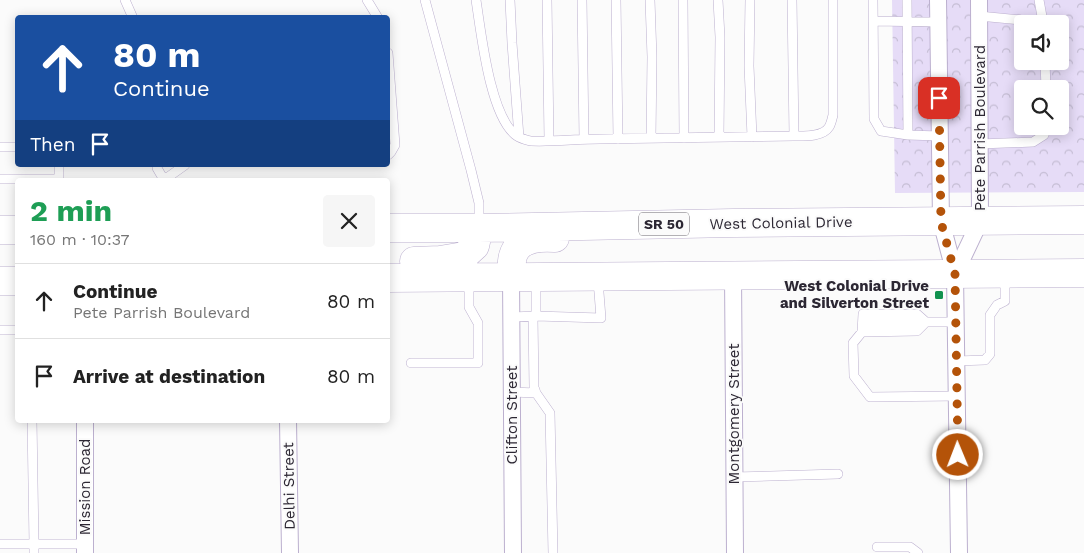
<!DOCTYPE html>
<meta charset="utf-8">
<style>
:root{--surface:#fff;--page:#f6f6f6;--text:#222;--muted:#767676;--line:#e0e0e0}
body{margin:0;font-family:"Work Sans",sans-serif;background:var(--page);color:var(--text);height:100vh;display:flex;flex-direction:column;font-size:19px;white-space:nowrap}
*{box-sizing:border-box;margin:0}
p{font-size:16px;color:var(--muted)}
.icon{flex:none;width:28px;height:28px;fill:none;stroke:currentColor;stroke-width:2;stroke-linecap:round;stroke-linejoin:round}
.map{position:relative;flex:1;overflow:hidden}
.sheet{position:absolute;left:15px;top:178px;width:375px;height:245px;display:flex;flex-direction:column;background:var(--surface);border-radius:5px;box-shadow:0 2px 12px #0003}
.sheet>*{flex:none}
.guide{position:absolute;left:15px;top:15px;width:375px;height:152px;border-radius:5px;box-shadow:0 2px 12px #0003;background:#1a4fa0;color:#fff;overflow:hidden}
.tools{position:absolute;left:1014px;top:15px;display:grid;gap:10px}
.tools a{display:grid;place-items:center;width:55px;height:55px;border-radius:5px;background:var(--surface);box-shadow:0 2px 12px #0003;font-size:25px}
.pin{position:absolute;display:grid;place-items:center;width:42px;height:42px;color:#fff;margin:-21px;border-radius:10px;box-shadow:0 2px 8px #0006}
.me{position:absolute;width:55px;margin:-28px;rotate:359deg;stroke-linejoin:round;filter:drop-shadow(0 0 4px #0008)}
.turn{display:flex;align-items:center;gap:18px;height:105px;padding:0 15px;font-size:22px}
.turn .icon{width:65px;height:65px;stroke-width:2.5}
.turn b{display:block;font-size:35px;line-height:42px}
.then{display:flex;align-items:center;height:48px;padding:0 15px;background:#0003;gap:10px;font-size:19px}
.round{display:grid;place-items:center;flex:none;width:52px;height:52px;border-radius:5px;background:var(--page)}
.head{display:flex;align-items:center;justify-content:space-between;height:85px;padding:0 15px}
h1{font-size:30px;font-weight:700;line-height:38px;color:#1e9e55}
ul{padding:0;list-style:none}
li{display:flex;align-items:center;gap:15px;height:75px;padding:0 15px;border-top:1px solid var(--line)}
li div{flex:1}
li b{display:block;font-size:19px}
li em{font-style:normal}
.map>svg:first-child{display:block}
.park{fill:url(#park-crowns);fill-rule:evenodd}
.lines{fill:none;stroke-linecap:round;stroke-linejoin:round}
.lane-casing{stroke:#bcb0cf;stroke-width:10}
.street-casing{stroke:#bcb0cf;stroke-width:18}
.highway-casing{stroke:#bcb0cf;stroke-width:29}
.lane{stroke:#fff;stroke-width:9}
.street{stroke:#fff;stroke-width:16}
.highway{stroke:#fff;stroke-width:28}
.route{stroke:#b45309;stroke-width:9;stroke-dasharray:0 16.2}
.poi-dot{fill:#12924f;stroke:#fbfbfb;stroke-width:2}
.labels{text-anchor:middle;dominant-baseline:central;stroke-width:4;stroke-linejoin:round;paint-order:stroke}
.shield{fill:#fbfbfb;stroke:#6a676f;stroke-width:1}
.shield-label{font-size:14px;font-weight:bold;fill:#2c2733}
.street-label{font-size:15px;fill:#2c2733;stroke:#fbfbfb}
.poi-label{font-size:15px;font-weight:bold;fill:#2c2733;stroke:#fbfbfb;text-anchor:end}
</style>
<div class="map">
<svg width="1084" height="553" viewBox="0 0 1084 553">
<defs>
<pattern id="park-crowns" width="20" height="18" patternUnits="userSpaceOnUse" patternTransform="scale(1.25)"><rect width="20" height="18" fill="#e6dcf7"/><path d="M2 6a3 3 0 1 1 6 0M12 15a3 3 0 1 1 6 0" fill="none" stroke="#c5bdd4"/></pattern>
</defs>
<rect width="100%" height="100%" fill="#fbfbfb"/>
<path class="park" d="M892 0H1084V192L895 193ZM1022 24H1060V61H1022ZM1022 89H1060V126H1022Z"/>
<g class="lines">
<g class="lane-casing">
<path id="lane" d="M125 0 133 18
M367 0 378 18
M425 0 471 170 479 203V225
M476 0C481 32 490 118 517 136 521 139 527 140 531 141 554 142 577 139 600 139 665 138 729 137 794 136 804 136 823 137 829 127 831 124 832 119 833 115V0
M510 0 512 43 519 137
M547 0 549 140
M582 0 584 139
M616 0 618 139
M650 0 652 57 651 138
M683 0 684 138
M718 0 720 37 719 137
M750 0 749 66 752 137
M792 0 794 136
M873 0 874 119 881 131 908 135
M907 0 908 135 939 136
M979 16 1043 22 1039 0
M873 21 938 22
M388 53 395 145 391 152 388 155
M1045 61 1046 89
M980 144 1033 142 1044 135 1047 126
M0 147H18
M59 165V179
M157 165V168L164 180
M0 179H59V180
M164 180 185 165
M536 316V279
M512 317 536 316 601 318 598 280
M533 317 534 387 536 393 550 413 553 553
M955 322H926L917 314H863L862 332 853 343 854 376 870 397 957 396
M863 323 926 322
M0 330H18
M862 332 917 331 926 322
M957 361 985 360 990 354V315L997 305 1005 301V275
M411 363H478V323L469 307V280
M512 392 536 393
M32 420 34 544H85
M734 477 838 474
M0 544H34V553
M877 547H910L918 553"/>
</g>
<g class="street-casing">
<path id="street" d="M938 0 941 221 955 274 959 553
M733 274 735 553
M955 274 980 221 979 0
M511 277 513 553
M85 420V553
M288 420 290 553"/>
</g>
<g class="highway-casing">
<path id="highway" d="M388 228H479L733 223 1084 220
M0 230H18
M414 261 440 260 464 256 475 246 479 228
M511 277C512 270 511 262 513 256 518 238 540 237 555 238
M388 278 1084 273
M0 281H18"/>
</g>
<use href="#lane" class="lane"/>
<use href="#street" class="street"/>
<use href="#highway" class="highway"/>
</g>
<g class="lines">
<path class="route" d="M939 98 941 222 955 274 958 455"/>
</g>
<rect class="poi-dot" x="934" y="290" width="10" height="10" rx="2.5"/>
<g class="labels">
<rect class="shield" x="639" y="212.5" width="50" height="23" rx="4"/>
<g class="shield-label">
<text x="664" y="224">SR 50</text>
</g>
<g class="street-label">
<text transform="translate(980 128) rotate(-90)">Pete Parrish Boulevard</text>
<text transform="translate(781 223) rotate(-1)">West Colonial Drive</text>
<text transform="translate(734 414) rotate(-90)">Montgomery Street</text>
<text transform="translate(512 415) rotate(-90)">Clifton Street</text>
<text transform="translate(289 486) rotate(-91)">Delhi Street</text>
<text transform="translate(85 487) rotate(-90)">Mission Road</text>
</g>
<g class="poi-label">
<text x="929" y="286">West Colonial Drive<tspan x="929" dy="17">and Silverton Street</tspan></text>
</g>
</g>
</svg>
<div class="tools">
<a><svg class="icon" aria-label="sound" viewBox="0 0 24 24"><path d="M4 9h4l5-4v14l-5-4H4zM17 9q2 3 0 6"/></svg></a>
<a><svg class="icon" aria-label="search" viewBox="0 0 24 24"><circle cx="10" cy="10" r="6"/><path d="M15 15l6 6"/></svg></a>
</div>
<div class="pin" style="left:939px;top:98px;background:#d93025"><svg class="icon" aria-label="arrive" viewBox="0 0 24 24"><path d="M6 21V4h12l-3 4 3 4H6"/></svg></div>
<svg class="me" style="left:958px;top:455px" viewBox="-20 -20 40 40"><circle r="17" fill="#b45309" stroke="#fff" stroke-width="3"/><path d="M0-11L8 9 0 5-8 9z" fill="#fff"/></svg>
<div class="guide">
<div class="turn"><svg class="icon" aria-label="ahead" viewBox="0 0 24 24"><path d="M12 20V5M6 11l6-6 6 6"/></svg><div><b>80 m</b>Continue</div></div>
<div class="then">Then<svg class="icon" aria-label="arrive" viewBox="0 0 24 24"><path d="M6 21V4h12l-3 4 3 4H6"/></svg></div>
</div>
<section class="sheet">
<div class="head"><div><h1>2 min</h1><p>160 m · 10:37</p></div><a class="round"><svg class="icon" aria-label="close" viewBox="0 0 24 24"><path d="M6 6l12 12M18 6L6 18"/></svg></a></div>
<ul>
<li><svg class="icon" aria-label="ahead" viewBox="0 0 24 24"><path d="M12 20V5M6 11l6-6 6 6"/></svg><div><b>Continue</b><p>Pete Parrish Boulevard</p></div><em>80 m</em></li>
<li><svg class="icon" aria-label="arrive" viewBox="0 0 24 24"><path d="M6 21V4h12l-3 4 3 4H6"/></svg><div><b>Arrive at destination</b></div><em>80 m</em></li>
</ul>
</section>
</div>
